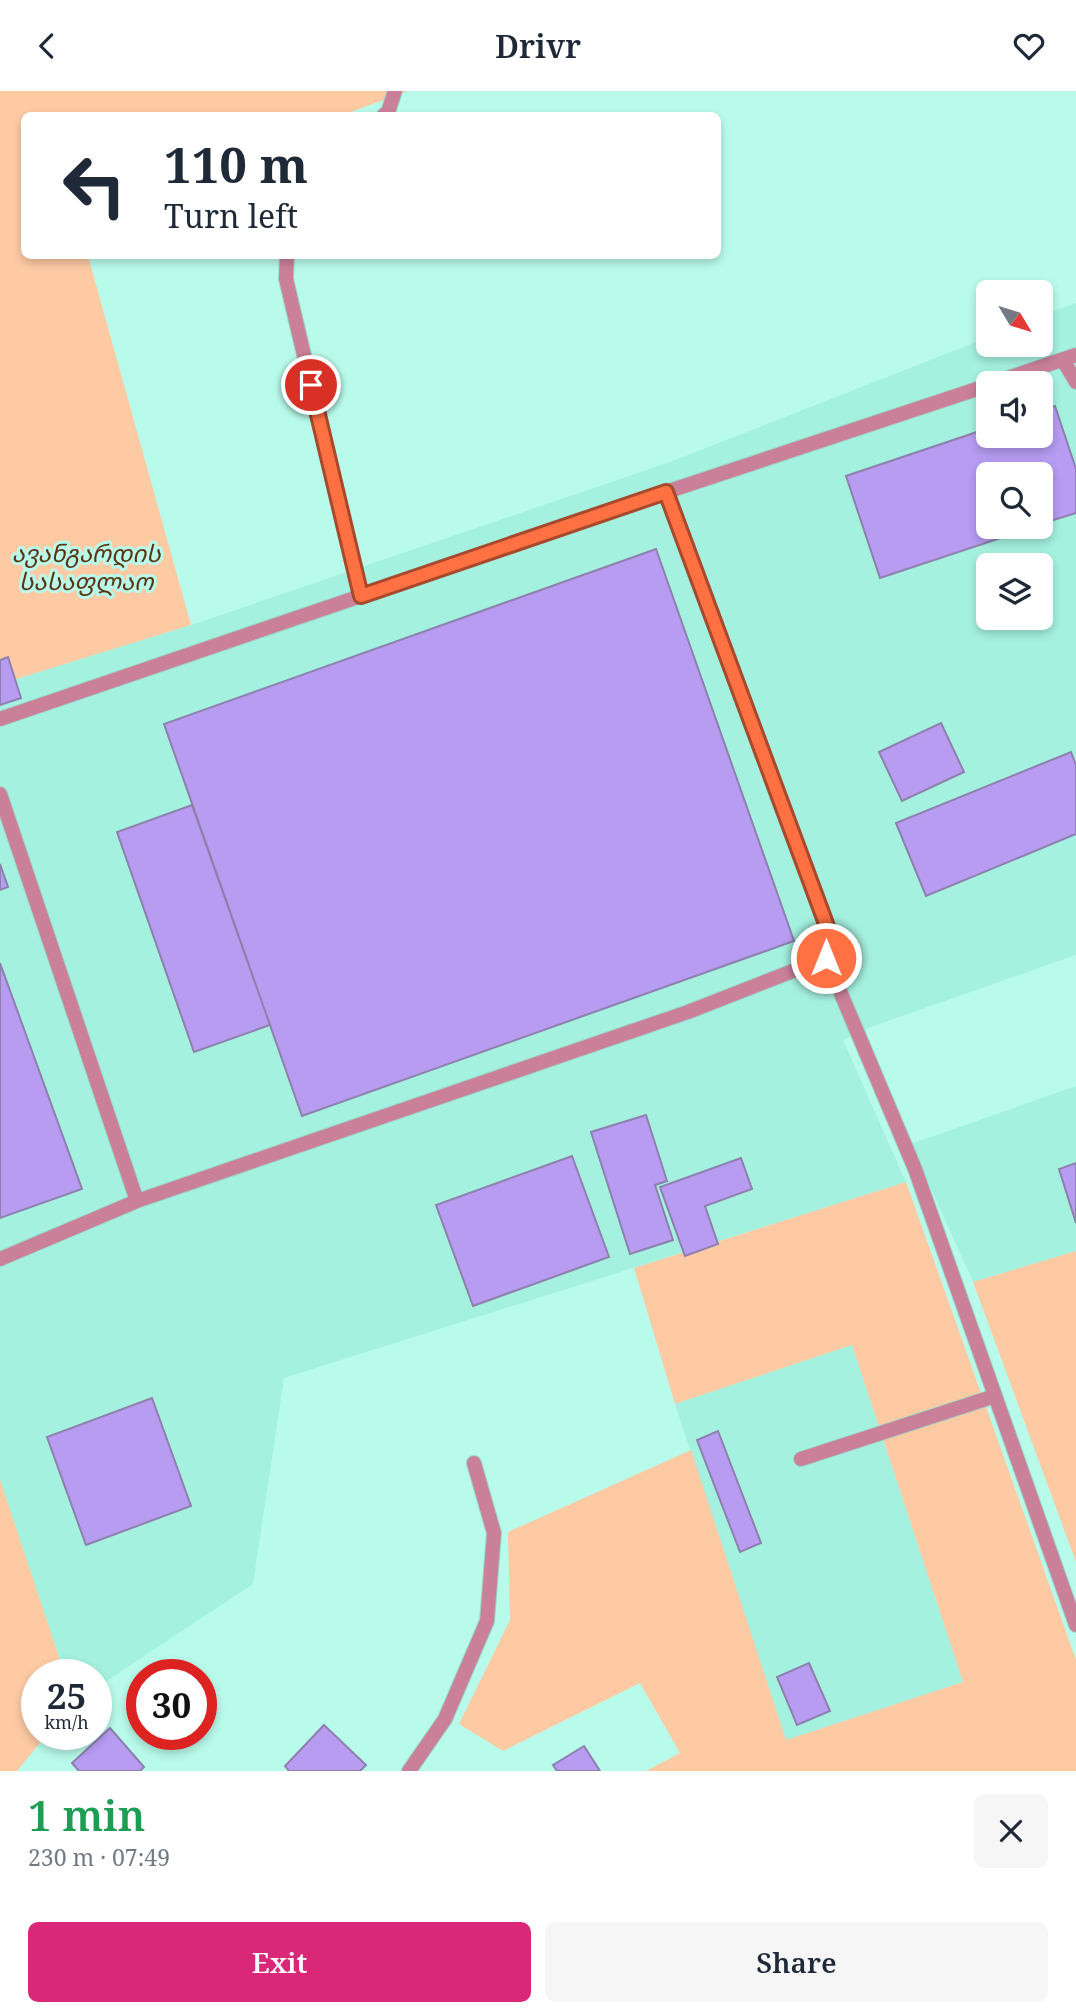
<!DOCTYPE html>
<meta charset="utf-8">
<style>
:root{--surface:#fff;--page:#f6f6f7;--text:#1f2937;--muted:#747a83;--accent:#db2777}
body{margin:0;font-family:"Noto Serif","Noto Sans Georgian",serif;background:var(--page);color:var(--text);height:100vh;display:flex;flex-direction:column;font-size:26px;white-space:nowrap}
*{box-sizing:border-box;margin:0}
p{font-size:23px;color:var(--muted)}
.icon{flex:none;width:38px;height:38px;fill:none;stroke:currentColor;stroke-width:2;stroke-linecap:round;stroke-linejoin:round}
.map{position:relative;height:1680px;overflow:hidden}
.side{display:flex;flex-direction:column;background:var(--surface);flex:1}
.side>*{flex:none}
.banner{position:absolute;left:21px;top:21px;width:700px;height:147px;border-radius:10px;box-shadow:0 4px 10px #0003;background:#fff;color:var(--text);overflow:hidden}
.needle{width:46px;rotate:128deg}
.buttons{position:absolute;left:976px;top:189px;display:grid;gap:14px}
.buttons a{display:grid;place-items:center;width:77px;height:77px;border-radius:10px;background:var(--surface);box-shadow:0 4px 10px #0003;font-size:35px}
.speed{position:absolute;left:21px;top:1568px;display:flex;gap:14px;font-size:35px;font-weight:700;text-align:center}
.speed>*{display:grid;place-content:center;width:91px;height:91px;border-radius:50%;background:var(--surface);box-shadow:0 4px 10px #0003;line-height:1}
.speed small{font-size:18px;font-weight:400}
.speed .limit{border:10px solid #d22;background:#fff;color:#111}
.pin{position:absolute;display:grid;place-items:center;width:60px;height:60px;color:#fff;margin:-30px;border:4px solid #fff;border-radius:50%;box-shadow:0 2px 7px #0007}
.me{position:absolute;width:77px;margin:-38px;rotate:0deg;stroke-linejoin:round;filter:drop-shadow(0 0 5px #0008)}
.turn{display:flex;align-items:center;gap:24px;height:147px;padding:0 28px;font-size:32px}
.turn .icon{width:91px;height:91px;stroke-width:2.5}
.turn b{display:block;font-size:49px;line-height:60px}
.round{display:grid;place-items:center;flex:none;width:74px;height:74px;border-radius:10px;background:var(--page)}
.overview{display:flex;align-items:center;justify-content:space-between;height:119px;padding:0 28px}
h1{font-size:42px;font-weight:600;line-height:52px;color:#1e9e55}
.button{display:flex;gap:14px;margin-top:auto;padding:14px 28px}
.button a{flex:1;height:80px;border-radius:10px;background:var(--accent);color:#fff;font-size:28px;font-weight:600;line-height:80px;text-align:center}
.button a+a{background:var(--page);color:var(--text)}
header{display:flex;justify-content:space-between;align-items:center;height:91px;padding:0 28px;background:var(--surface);font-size:32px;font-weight:600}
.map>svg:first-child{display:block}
.built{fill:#a5f1e0;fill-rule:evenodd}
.green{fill:#fdcaa4}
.building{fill:#b79cf2;stroke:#8d80ad;stroke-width:2}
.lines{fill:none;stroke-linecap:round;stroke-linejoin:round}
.service-casing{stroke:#9cd6c8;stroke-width:16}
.minor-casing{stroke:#9cd6c8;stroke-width:16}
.service{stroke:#ca8099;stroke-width:14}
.minor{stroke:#ca8099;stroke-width:14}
.route-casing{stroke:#a6492c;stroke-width:18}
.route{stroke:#ff7043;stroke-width:12}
.labels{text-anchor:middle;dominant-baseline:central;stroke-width:6;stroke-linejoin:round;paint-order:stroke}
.park-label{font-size:24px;font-style:italic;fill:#5b3311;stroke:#b9fbeb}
</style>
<header><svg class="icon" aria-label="back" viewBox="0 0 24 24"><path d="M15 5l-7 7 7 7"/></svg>Drivr<svg class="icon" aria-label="heart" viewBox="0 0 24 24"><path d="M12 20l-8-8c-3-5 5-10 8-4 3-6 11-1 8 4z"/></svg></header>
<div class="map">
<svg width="1076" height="1680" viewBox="0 0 1076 1680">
<rect width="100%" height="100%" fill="#b9fbeb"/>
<path class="built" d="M1076 212V864L871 936 843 949 906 1091 284 1287 253 1493 96 1597V1584H65L0 1389V593L191 534 670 371 989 246V254H1041V225ZM989 292H1041V345H989ZM989 383H1041V436H989ZM989 474H1041V527H989Z
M1076 995V1160L973 1191 911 1053Z
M852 1254 963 1591 786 1650 675 1313Z"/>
<path class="green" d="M0 0H408L343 24H24V164L88 165 191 534 0 593Z
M906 1091 1076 1569V1680H646L680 1662 640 1592 503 1660 459 1633 510 1529 508 1441 691 1359 786 1649 963 1591 852 1254 675 1313 634 1177Z
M1076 1160V1471L973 1191Z
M0 1389 65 1584H37V1643H47L17 1680H0Z"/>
<path class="building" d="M1055 315 1076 378V422L1041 433V383H989V436H1034L880 487 846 385 989 337V345H1041V320Z
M656 458 794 850 302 1025 164 633Z
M8 566 21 607 0 614V569Z
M941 632 964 681 902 710 879 661Z
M1071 661 1076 674V743L926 805 896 732Z
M192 714 270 934 194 961 117 741Z
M0 773 8 796 0 799Z
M0 872 82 1098 0 1127Z
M646 1024 667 1090 655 1094 673 1149 630 1163 591 1041Z
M572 1065 609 1166 473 1215 436 1114Z
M741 1067 752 1098 705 1115 718 1153 685 1165 660 1096Z
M1076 1072V1132L1059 1078Z
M152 1307 191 1415 86 1454 47 1346Z
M718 1340 761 1452 740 1461 697 1349Z
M809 1572 830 1620 797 1634 777 1586Z
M324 1634 366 1674 360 1680H289L285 1675Z
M110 1637 144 1676 140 1680H79L72 1672Z
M584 1655 600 1680H557L553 1674Z"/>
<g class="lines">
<g class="service-casing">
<path id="service" d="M384 24 388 21 395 0
M287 164 286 188 361 505
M1063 269 1076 291
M993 292 1076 264
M666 401 989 294
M0 703 137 1110
M0 1168 137 1110 688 921 826 867
M801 1368 995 1305"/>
</g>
<g class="minor-casing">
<path id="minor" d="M0 628 666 401 825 830 831 847 826 867 915 1078 1076 1534
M409 1680 445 1628 487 1530 494 1442 474 1372"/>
</g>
<use href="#service" class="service"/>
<use href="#minor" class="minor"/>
</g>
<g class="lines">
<g class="route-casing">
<path id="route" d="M311 294 361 505 666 401 825 830 831 847 826 867"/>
</g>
<use href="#route" class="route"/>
</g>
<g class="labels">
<g class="park-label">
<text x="86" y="461">ავანგარდის<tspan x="86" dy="28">სასაფლაო</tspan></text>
</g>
</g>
</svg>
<div class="buttons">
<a><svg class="needle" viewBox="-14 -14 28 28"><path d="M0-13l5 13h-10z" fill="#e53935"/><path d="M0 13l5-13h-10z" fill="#747a83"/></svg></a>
<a><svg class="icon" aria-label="sound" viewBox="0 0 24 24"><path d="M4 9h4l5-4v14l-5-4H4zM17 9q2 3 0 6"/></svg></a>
<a><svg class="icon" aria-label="search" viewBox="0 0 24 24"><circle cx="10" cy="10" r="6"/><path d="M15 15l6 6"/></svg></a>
<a><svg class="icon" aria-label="layers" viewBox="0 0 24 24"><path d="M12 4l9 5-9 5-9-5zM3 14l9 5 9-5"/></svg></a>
</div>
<div class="speed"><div>25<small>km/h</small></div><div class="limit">30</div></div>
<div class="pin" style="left:311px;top:294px;background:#d93025"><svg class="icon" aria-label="arrive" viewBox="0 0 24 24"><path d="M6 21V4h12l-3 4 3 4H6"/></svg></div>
<svg class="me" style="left:826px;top:867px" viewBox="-20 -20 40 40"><circle r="17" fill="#ff7043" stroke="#fff" stroke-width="3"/><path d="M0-11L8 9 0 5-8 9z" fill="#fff"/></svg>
<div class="banner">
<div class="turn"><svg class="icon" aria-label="left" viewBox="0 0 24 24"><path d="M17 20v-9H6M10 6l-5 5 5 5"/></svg><div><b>110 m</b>Turn left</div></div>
</div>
</div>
<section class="side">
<div class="overview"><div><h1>1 min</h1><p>230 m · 07:49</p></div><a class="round"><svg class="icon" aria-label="close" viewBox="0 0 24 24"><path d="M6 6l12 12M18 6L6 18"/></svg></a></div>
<div class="button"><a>Exit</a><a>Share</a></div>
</section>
